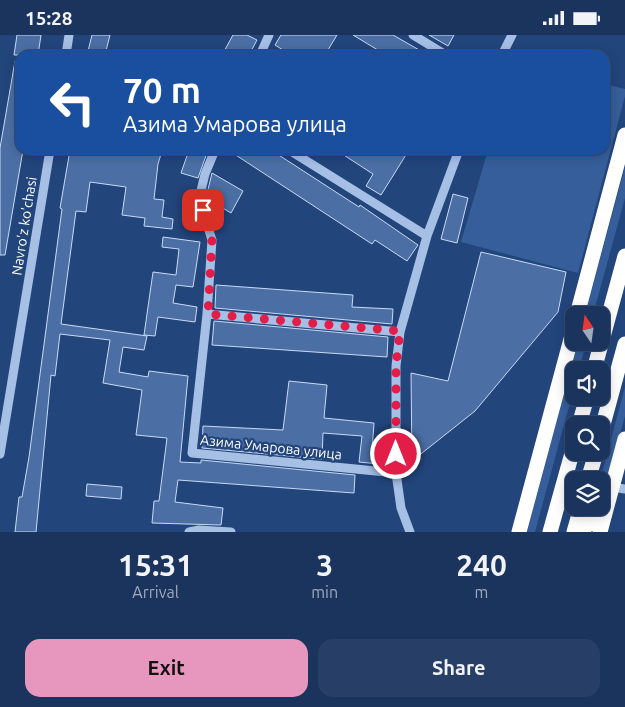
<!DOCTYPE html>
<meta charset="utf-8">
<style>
:root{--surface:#1a345d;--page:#273f66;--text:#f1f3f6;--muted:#9faabc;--line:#384f72;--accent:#e797bd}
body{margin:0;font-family:Ubuntu,sans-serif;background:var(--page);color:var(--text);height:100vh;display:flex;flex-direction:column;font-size:19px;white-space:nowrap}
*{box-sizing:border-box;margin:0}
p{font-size:16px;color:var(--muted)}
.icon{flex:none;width:28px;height:28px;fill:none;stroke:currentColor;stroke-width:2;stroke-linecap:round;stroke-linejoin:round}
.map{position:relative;height:497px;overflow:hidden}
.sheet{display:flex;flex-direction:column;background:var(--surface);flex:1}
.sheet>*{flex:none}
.banner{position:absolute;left:15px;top:15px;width:595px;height:105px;border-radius:15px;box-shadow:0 2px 12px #0003,0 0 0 1px var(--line);background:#1a4fa0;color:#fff;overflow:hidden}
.needle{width:32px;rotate:347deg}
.fabs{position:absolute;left:565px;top:271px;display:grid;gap:10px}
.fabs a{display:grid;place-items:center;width:45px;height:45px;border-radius:10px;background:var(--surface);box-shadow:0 2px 12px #0003,0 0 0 1px var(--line);font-size:25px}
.pin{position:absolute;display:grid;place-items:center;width:42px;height:42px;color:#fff;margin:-21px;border-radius:10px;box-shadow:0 2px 8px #0006}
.me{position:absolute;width:55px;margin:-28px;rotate:0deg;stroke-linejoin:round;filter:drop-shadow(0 0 4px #0008)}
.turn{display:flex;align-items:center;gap:18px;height:105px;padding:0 25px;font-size:22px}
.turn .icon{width:65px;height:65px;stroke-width:2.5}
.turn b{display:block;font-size:35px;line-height:42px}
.eta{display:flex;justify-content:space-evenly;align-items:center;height:85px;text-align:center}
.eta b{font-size:30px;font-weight:700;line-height:35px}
.action{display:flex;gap:10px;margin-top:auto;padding:10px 25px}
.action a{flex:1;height:58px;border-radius:15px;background:var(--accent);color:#111;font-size:20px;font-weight:700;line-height:58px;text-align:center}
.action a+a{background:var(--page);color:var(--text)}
.status{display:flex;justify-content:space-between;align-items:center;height:35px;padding:0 25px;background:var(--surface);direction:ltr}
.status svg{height:14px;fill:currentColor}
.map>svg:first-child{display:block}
.green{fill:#365e9a}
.building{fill:#4b6fa5;stroke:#c9daf4}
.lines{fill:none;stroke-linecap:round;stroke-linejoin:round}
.minor{stroke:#a6bfe5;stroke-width:9}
.highway{stroke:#fff;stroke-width:15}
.route{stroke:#e11d48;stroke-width:9;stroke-dasharray:0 16.2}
.labels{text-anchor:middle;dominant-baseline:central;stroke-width:4.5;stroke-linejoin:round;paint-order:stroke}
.street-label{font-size:14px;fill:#fff;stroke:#22457c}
</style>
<div class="status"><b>15:28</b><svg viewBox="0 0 49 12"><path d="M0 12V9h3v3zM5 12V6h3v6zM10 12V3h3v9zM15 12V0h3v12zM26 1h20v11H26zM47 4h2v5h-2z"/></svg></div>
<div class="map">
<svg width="625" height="497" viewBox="0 0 625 497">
<rect width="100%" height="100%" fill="#22457c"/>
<path class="green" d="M605 49 625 54V61L578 238 461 207 488 115H605Z
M625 132V163L593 280H585Z
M578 308H586L579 335H574V353L535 497H527Z
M625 352V381L601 469 600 445Z"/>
<path class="building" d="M17 0H41L38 20H14Z
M92 0H110L105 20H87Z
M233 0H247L257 5 249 20H222Z
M281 0H337L325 20H291L275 10Z
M353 0H393L428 20H386Z
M429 0H454L448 11Z
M15 26H20V115H23L5 220H0V113Z
M70 115H139L161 119 158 129 154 164 164 165 162 182 173 184 172 194 144 191 145 183 122 180 126 152 90 147 86 177 76 176 61 289 147 301 144 315 123 312 119 337 148 342 149 336 188 341 180 427 201 428V425L355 440 354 458 178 445 175 467 223 473 221 490 152 488 154 466H159L167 403 136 400 142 355 103 348 110 305 60 299 55 341 51 340 36 497H15L19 462H22L29 422 62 174 60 173Z
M189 115H208L198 143 181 138Z
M228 115H271L359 172 360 170 418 210 407 226 375 205 372 209Z
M336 115H409L381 160 366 151 373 139Z
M212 138 243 156 231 178 206 163Z
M453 159 468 163 457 208 441 204Z
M163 202 200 207 193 252 176 250 173 268 197 272 195 287 158 282 155 301 144 300 153 237 176 240 179 214 162 212Z
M481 217 566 237 558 277 475 376 412 426 411 338 448 346Z
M216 250 353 260 352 272 393 274 392 289 215 273Z
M214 286 388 302 387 322 212 310Z
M289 346 327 350 324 383 374 388 372 416 380 417 379 429 359 427 362 401 323 398 322 424 202 413 203 391 283 395Z
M87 449 122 452 121 464 86 461Z"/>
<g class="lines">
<path class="minor" d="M413 0 446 20
M66 20 69 0
M260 20 269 0
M502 20 512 0
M215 115 205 139 199 164 212 205 207 279 192 418 396 438
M289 115 427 201
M207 279 400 297
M0 419 50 115
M612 452 625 454
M189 497 199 495 231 497
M410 497 401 473 396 438V331L400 297 427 201 459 115"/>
<path class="highway" d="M577 280 625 100
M594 335 625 221
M579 390 587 362
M601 397 625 309
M588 445 596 418
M519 497 574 293
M550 497 574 411
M574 497 581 472
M579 497 606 475
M600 497 625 404"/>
</g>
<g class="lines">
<path class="route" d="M203 175 212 205 208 279 400 296 396 331V419"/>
</g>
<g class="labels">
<g class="street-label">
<text transform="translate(24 191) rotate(-81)">Navro'z ko'chasi</text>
<text transform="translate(271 412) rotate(6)">Азима Умарова улица</text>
</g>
</g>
</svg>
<div class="fabs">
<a><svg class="needle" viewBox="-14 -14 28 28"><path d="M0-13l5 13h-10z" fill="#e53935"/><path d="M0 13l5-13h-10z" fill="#9faabc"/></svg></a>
<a><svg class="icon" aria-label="sound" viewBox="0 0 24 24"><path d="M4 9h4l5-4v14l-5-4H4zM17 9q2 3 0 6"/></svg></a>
<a><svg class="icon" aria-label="search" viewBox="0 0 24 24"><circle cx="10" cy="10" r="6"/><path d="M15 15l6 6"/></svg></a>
<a><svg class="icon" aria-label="layers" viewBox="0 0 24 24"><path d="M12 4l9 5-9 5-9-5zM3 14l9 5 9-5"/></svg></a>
</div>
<div class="pin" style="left:203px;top:175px;background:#d93025"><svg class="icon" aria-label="arrive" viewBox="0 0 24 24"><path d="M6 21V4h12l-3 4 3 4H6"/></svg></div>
<svg class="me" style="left:396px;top:419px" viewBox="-20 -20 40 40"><circle r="17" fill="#e11d48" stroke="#fff" stroke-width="3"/><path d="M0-11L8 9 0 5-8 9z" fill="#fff"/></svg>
<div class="banner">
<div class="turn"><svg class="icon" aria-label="left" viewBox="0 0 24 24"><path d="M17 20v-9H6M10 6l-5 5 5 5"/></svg><div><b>70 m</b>Азима Умарова улица</div></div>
</div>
</div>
<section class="sheet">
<div class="eta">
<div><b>15:31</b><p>Arrival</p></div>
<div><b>3</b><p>min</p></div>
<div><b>240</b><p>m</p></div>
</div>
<div class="action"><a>Exit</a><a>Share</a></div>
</section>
